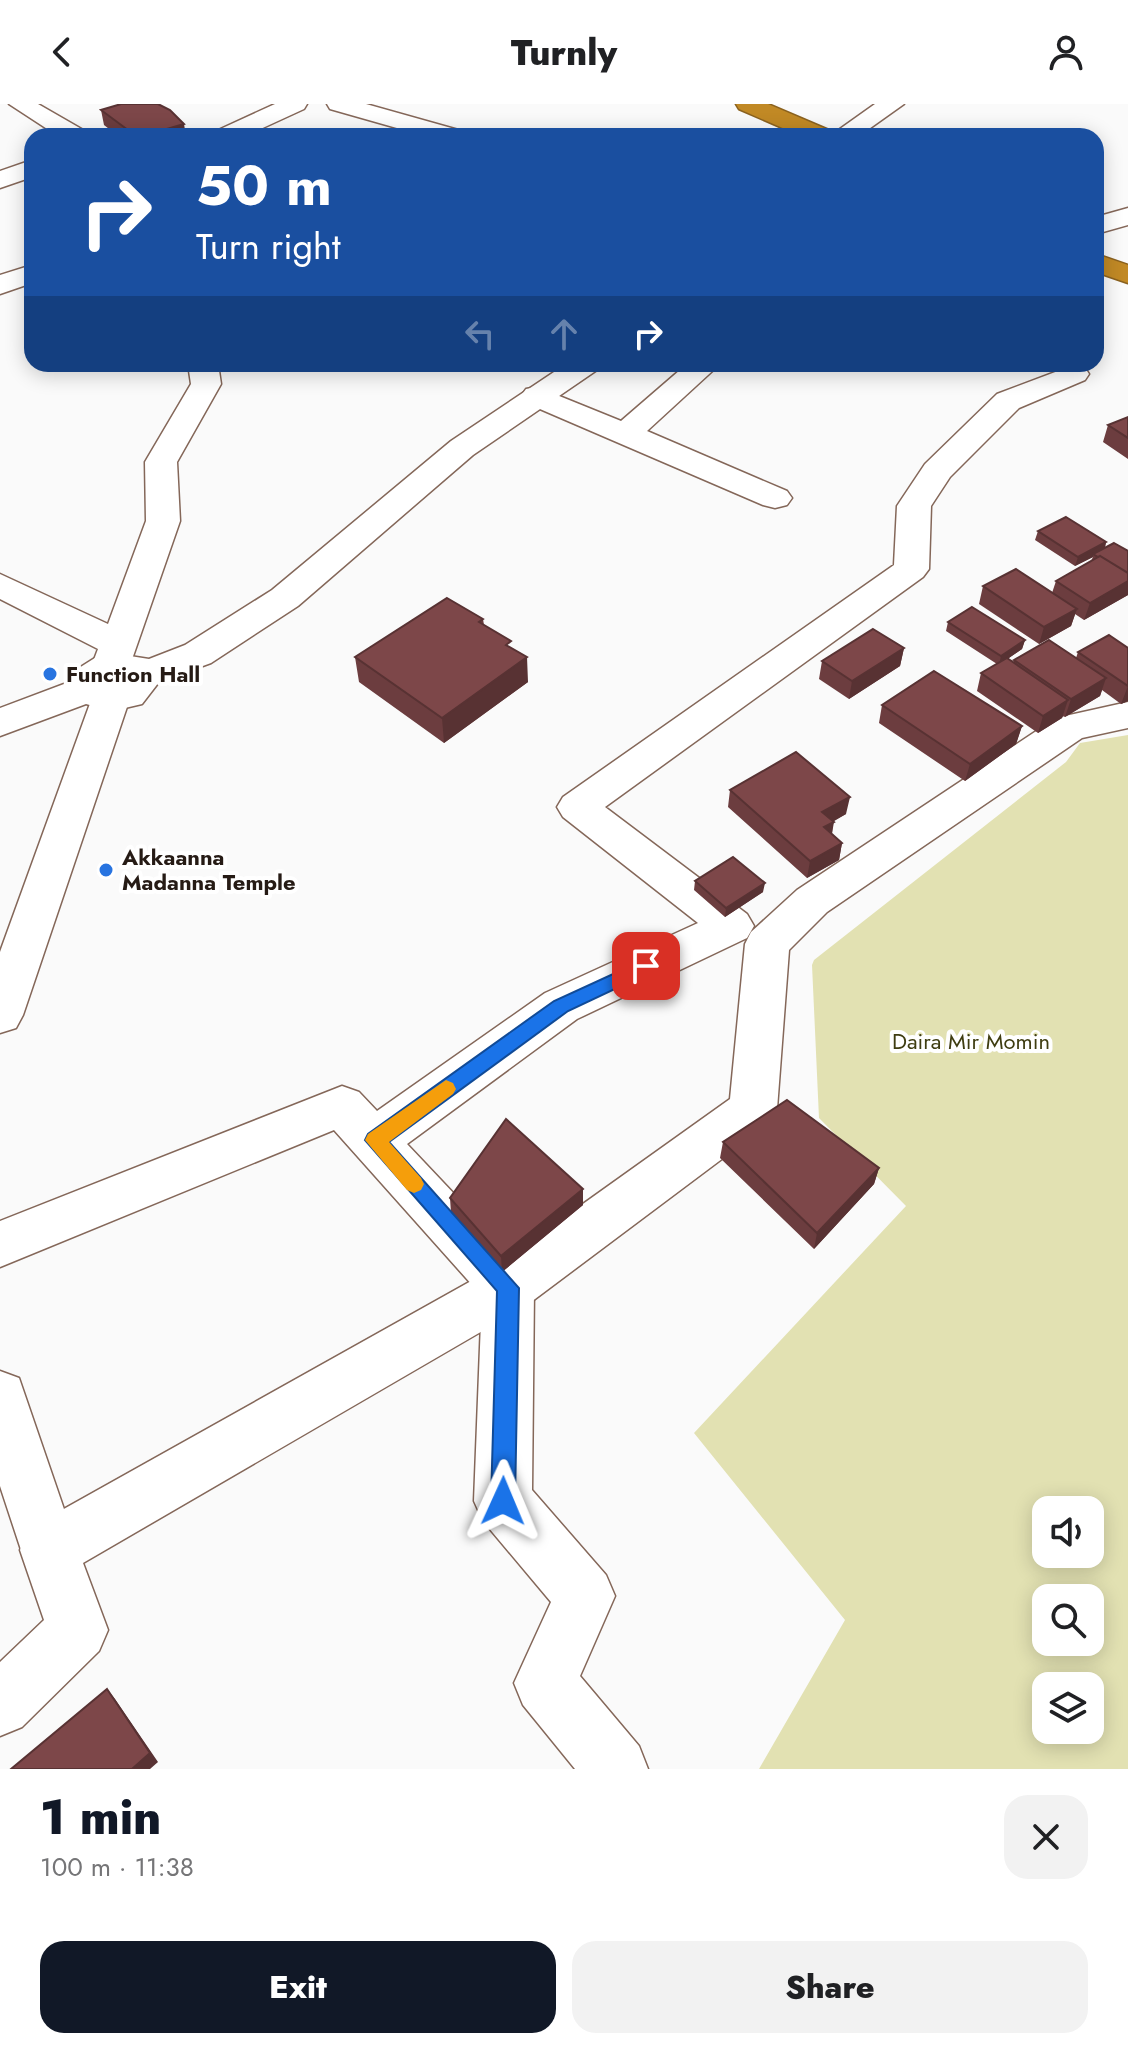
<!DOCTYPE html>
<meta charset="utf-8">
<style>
:root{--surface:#fff;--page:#f2f2f2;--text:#202124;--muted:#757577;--accent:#111827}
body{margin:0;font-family:Jost,sans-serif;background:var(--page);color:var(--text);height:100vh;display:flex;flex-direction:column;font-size:30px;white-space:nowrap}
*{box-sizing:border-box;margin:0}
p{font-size:26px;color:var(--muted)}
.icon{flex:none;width:44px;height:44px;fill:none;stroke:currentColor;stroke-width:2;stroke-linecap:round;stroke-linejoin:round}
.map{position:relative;height:1665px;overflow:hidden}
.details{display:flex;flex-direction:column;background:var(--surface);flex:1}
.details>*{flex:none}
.banner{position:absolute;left:24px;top:24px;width:1080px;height:244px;border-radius:24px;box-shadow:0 4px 20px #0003;background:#1a4fa0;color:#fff;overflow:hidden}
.fabs{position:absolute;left:1032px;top:1392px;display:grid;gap:16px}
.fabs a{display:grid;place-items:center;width:72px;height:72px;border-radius:16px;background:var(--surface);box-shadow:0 4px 20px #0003;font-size:40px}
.pin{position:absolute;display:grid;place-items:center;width:68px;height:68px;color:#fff;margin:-34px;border-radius:16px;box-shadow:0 4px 12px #0006}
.me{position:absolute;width:88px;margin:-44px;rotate:1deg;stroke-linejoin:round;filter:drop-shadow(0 0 6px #0008)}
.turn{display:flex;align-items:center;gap:28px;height:168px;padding:0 40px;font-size:36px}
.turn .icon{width:104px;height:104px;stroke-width:2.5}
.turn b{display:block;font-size:56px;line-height:68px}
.lanes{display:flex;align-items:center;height:76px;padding:0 40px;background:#0003;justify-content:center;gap:40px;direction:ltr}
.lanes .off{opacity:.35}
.round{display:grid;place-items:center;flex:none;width:84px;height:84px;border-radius:24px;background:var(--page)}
.head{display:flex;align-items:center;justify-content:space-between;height:136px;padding:0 40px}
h1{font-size:48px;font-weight:800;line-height:60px;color:var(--accent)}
.button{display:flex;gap:16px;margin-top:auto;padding:16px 40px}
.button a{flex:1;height:92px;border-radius:24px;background:var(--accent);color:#fff;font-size:32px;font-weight:800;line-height:92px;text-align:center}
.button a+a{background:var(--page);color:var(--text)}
header{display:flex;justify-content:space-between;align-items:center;height:104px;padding:0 40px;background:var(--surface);font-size:36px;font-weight:800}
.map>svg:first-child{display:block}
.green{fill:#e2e1b2;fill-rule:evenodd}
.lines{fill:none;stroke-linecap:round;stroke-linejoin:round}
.street-casing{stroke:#846759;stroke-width:3}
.secondary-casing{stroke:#846759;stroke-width:3}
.highway-casing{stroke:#8b621f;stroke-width:3}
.street{fill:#fff;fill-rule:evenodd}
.secondary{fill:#fff;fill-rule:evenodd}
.highway{fill:#c18925;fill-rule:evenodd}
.wall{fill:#6c3d3f}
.shaded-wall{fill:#583233}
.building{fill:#7d4749;stroke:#583233;stroke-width:2}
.route{fill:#1a73e8;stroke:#114b97;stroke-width:2}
.slow{fill:#f59e0b}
.poi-dot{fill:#2874e0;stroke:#fff;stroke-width:3}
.labels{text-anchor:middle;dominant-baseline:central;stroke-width:8;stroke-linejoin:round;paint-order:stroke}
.poi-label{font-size:22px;font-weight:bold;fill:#261b15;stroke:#fff;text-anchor:start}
.park-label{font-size:22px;fill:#3f3d11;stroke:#fff}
</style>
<header><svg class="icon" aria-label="back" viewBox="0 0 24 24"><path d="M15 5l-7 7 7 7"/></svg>Turnly<svg class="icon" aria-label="person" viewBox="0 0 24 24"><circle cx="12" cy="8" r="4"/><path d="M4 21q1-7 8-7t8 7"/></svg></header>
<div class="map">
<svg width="1128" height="1665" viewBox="0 0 1128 1665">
<rect width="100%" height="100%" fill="#fafafa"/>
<path class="green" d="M1128 631V1665H759L845 1516 694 1329 906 1102 819 1014 812 861 814 856 1066 658 1080 639ZM1046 1406H1090V1450H1046ZM1046 1494H1090V1538H1046ZM1046 1582H1090V1626H1046Z"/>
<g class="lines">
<g class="street-casing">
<path id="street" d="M9 0H38L85 27 88 32H58Z
M275 0H307L304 5 245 32H213L216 27Z
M327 0H366L462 27 465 32H425L330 5Z
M32 56V73L0 84V67Z
M1128 104V121L1096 130V113Z
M32 161V179L0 190V171Z
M188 260H218L221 280 177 358 180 417 130 561 124 570 111 573 98 570 92 561 98 545 0 495V470L108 520 146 417 145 358 191 280Z
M687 260H720L647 327 787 387 792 394 787 401 775 404 763 401 526 299 521 292 526 285 537 283 621 317Z
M1074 261 1085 264 1089 270 1085 276 1019 304 950 373 931 402 929 465 923 473 605 703 747 810 754 822 747 834 577 915 407 1040 527 1167 534 1184 532 1386 606 1471 615 1492 580 1572 639 1642 648 1665H575L523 1601 514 1579 551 1498 483 1417 474 1397 482 1192 334 1026 0 1163V1117L342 982 359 988 377 1007 545 889 698 819 563 713 557 703 563 693 894 461 897 402 925 360 997 290Z
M111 581 125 585 130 594 23 911 16 924 0 929V848L92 594 97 585Z
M0 1267 19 1274 78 1446 70 1467 49 1475 28 1467 0 1382Z"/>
</g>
<g class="secondary-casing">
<path id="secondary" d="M875 0H904L859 32H830Z
M566 260H601L597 266 473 351 298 502 211 559 159 578 142 600 112 607 86 600 0 632V604L72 577 79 564 98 552 111 549 149 555 185 541 272 486 451 337ZM118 574H122V577L110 580Z
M1128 598V624L1082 634 827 808 789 846 777 1005 770 1019 527 1201 83 1459 108 1526 99 1547 22 1623 0 1632V1558L44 1516 20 1446 28 1425 489 1167 730 995 745 840 751 828 797 786 1056 614Z"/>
</g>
<g class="highway-casing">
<path id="highway" d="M736 0H768L831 27 834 32H801L739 5Z
M1096 150 1128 161V179L1096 168Z"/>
</g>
<use href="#street" class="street"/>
<use href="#secondary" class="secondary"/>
<use href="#highway" class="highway"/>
</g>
<path class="wall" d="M101 6 186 32H118L104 21Z
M1128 313V355L1103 338 1108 321Z
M1038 427 1106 438 1105 444 1128 447V491L1084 516 1075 510 1071 522 1039 540 979 500 983 482 1052 489 1056 477 1091 457 1093 453 1075 462 1035 436Z
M483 515 484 521 511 544 528 578 444 639 359 578 355 553Z
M948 518 1025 536 1022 545 1007 555 1013 559 1014 556 1076 554 1078 548 1128 544V597L1121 600 1102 586 1100 592 1065 613 1063 612 1062 614 1038 629 977 587 981 569 997 560 946 527Z
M904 544 900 562 849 595 819 575 822 557Z
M882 601 1022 622 1016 640 965 677 879 619Z
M730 686 846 710 833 717 832 730 842 739 839 756 807 774 728 703Z
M695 777 763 788 725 813 694 786Z
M723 1038 879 1064 874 1080 814 1145 720 1054Z
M583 1085V1101L502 1168 451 1109 450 1094Z"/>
<path class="shaded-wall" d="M184 20 186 32H143Z
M1106 438 1104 447 1093 450V453L1075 462 1078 453Z
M1128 477V491L1084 516 1090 499Z
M1077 505 1071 522 1039 540 1044 523Z
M1025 536 1022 545 999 561 1001 552Z
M904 544 900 562 849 595 852 577Z
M527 553 528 578 444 639 442 614Z
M1106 574 1100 592 1065 613 1071 595Z
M1128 582V597L1121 600Z
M1068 596 1062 614 1038 629 1043 612Z
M1022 622 1016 640 965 677 970 660Z
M850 693 846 710 819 726 822 708Z
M834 718 831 735 824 723Z
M842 739 839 756 807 774 810 757Z
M765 779 763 788 725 813 726 804Z
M879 1064 874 1080 814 1145 817 1129Z
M583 1085V1101L502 1168 501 1152Z
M107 1585 115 1595 158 1658 150 1665H132Z"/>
<path class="building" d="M121 0H158L170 6 184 20 143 32H136L101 6Z
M1128 313V334L1108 321Z
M1066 413 1106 438 1078 453 1038 427Z
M1114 439 1128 447V469L1100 452 1098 453 1093 450Z
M1100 452 1128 469V477L1090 499 1056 477Z
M1016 465 1077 505 1044 523 983 482Z
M447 494 483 515 479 518 511 537 506 541 527 553 442 614 355 553Z
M972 503 1025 536 1001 552 948 518Z
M873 525 904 544 852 577 822 557Z
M1109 531 1128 544V582L1078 548Z
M1049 536 1106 574 1071 595 1014 556Z
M1007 554 1068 596 1043 612 981 569Z
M934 567 1022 622 970 660 882 601Z
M796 648 850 693 822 708 834 718 824 723 842 739 810 757 730 686Z
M733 753 765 779 726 804 695 777Z
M787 996 879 1064 817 1129 723 1038Z
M506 1015 583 1085 501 1152 450 1094Z
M107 1585 150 1649 132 1665H11Z"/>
<path class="route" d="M646 855 656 862 653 867 568 907 389 1038 519 1184 515 1397 511 1405 503 1409 494 1405 491 1397 497 1187 365 1036 368 1030 554 897Z"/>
<path class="slow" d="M446 976 453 979 456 985 453 990 389 1038 421 1074 424 1080 421 1086 414 1089 407 1086 365 1036 368 1030Z"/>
<g class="poi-dot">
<circle cx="50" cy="570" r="8"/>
<circle cx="106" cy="766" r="8"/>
</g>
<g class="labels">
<g class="poi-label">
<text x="66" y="570">Function Hall</text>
<text x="122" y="753">Akkaanna<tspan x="122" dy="25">Madanna Temple</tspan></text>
</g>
<g class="park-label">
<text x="971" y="937">Daira Mir Momin</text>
</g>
</g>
</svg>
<div class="fabs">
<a><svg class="icon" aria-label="sound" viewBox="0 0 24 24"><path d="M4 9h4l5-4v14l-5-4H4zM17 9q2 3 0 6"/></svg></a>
<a><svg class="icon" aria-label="search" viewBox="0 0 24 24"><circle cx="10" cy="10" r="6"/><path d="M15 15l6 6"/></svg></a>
<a><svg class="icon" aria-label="layers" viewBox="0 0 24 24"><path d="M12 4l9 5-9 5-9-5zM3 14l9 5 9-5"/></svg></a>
</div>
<div class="pin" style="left:646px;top:862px;background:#d93025"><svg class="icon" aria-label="arrive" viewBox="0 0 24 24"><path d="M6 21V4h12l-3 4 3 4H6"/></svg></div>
<svg class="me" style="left:503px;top:1397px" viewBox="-20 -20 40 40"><path d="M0-17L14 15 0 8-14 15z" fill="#1a73e8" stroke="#fff" stroke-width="4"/></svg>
<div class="banner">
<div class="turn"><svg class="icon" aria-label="right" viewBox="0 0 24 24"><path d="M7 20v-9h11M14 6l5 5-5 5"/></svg><div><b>50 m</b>Turn right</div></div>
<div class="lanes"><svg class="icon off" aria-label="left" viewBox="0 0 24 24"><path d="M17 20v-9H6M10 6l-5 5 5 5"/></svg><svg class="icon off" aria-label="ahead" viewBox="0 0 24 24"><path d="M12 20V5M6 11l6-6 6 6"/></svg><svg class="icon" aria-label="right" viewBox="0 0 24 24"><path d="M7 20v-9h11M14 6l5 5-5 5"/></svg></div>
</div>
</div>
<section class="details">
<div class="head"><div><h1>1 min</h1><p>100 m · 11:38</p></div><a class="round"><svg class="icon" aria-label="close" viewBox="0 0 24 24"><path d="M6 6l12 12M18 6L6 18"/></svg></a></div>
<div class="button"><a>Exit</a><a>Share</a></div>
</section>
